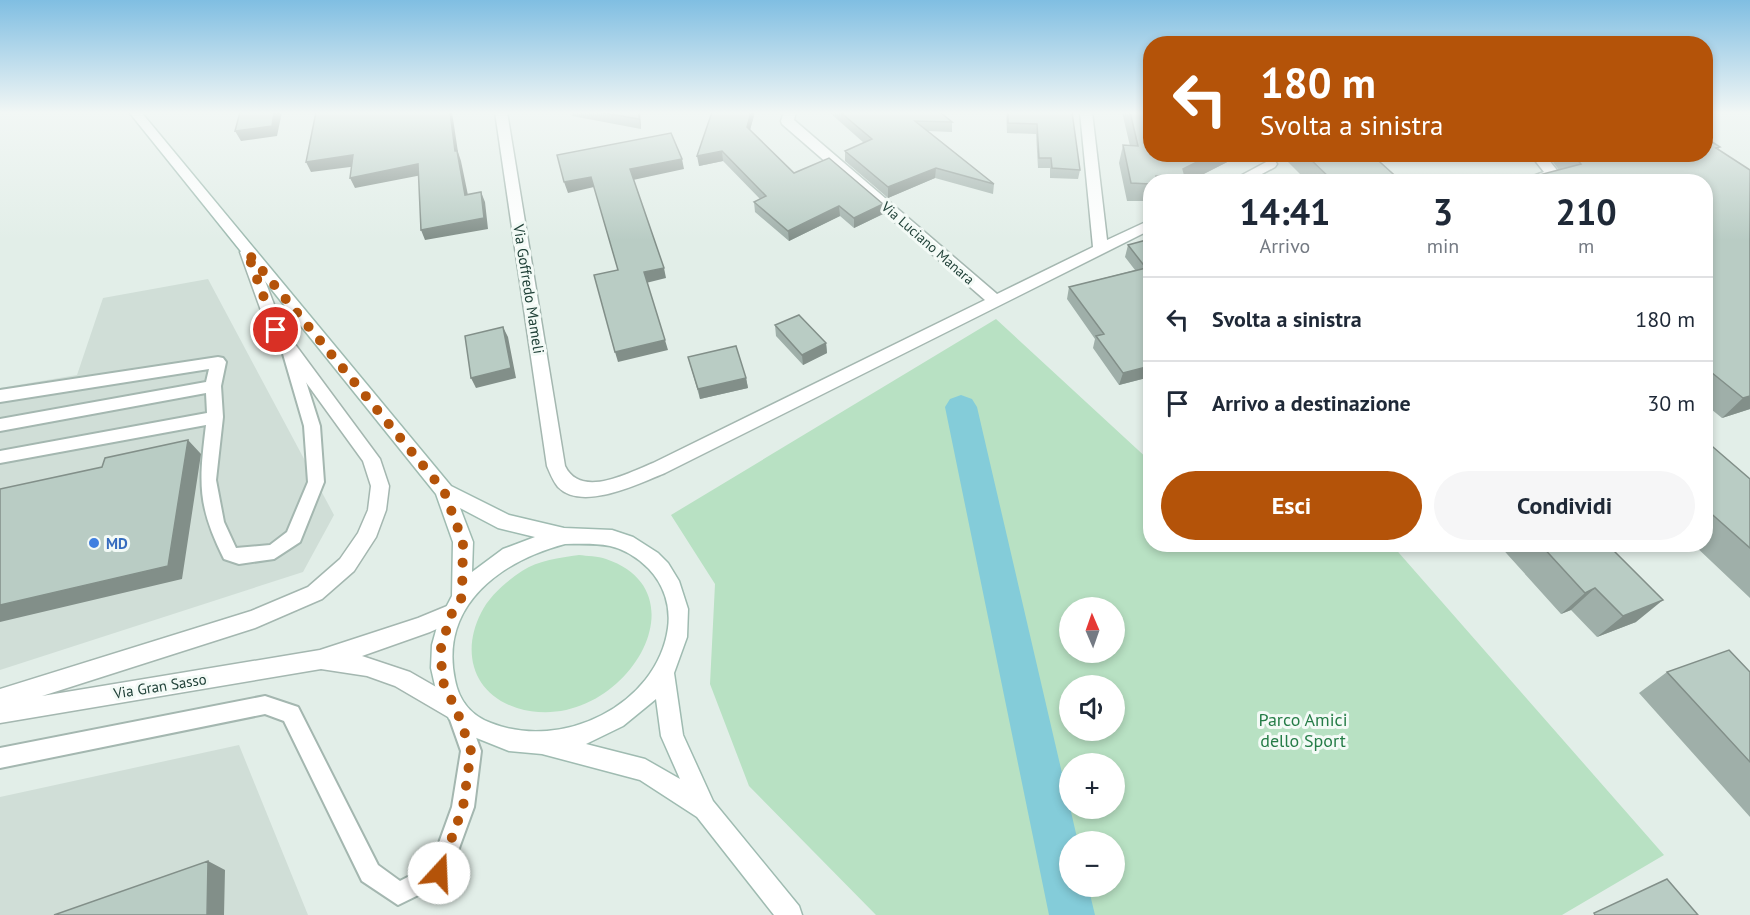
<!DOCTYPE html>
<html lang="it">
<meta charset="utf-8">
<style>
:root{--surface:#fff;--page:#f6f6f7;--text:#1f2937;--muted:#747a83;--line:#e0e1e3;--accent:#b45309}
body{margin:0;font-family:"PT Sans",sans-serif;background:var(--page);color:var(--text);height:100vh;display:flex;flex-direction:column;font-size:22px;white-space:nowrap}
*{box-sizing:border-box;margin:0}
p{font-size:20px;color:var(--muted)}
.icon{flex:none;width:33px;height:33px;fill:none;stroke:currentColor;stroke-width:2;stroke-linecap:round;stroke-linejoin:round}
.map{position:relative;flex:1;overflow:hidden}
.sheet{position:absolute;left:1143px;top:174px;width:570px;height:378px;display:flex;flex-direction:column;background:var(--surface);border-radius:24px;box-shadow:0 3px 9px #0003}
.sheet>*{flex:none}
.top-card{position:absolute;left:1143px;top:36px;width:570px;height:126px;border-radius:24px;box-shadow:0 3px 9px #0003;background:#b45309;color:#fff;overflow:hidden}
.needle{width:39px;rotate:358deg}
.fabs{position:absolute;left:1059px;top:597px;display:grid;gap:12px}
.fabs a{display:grid;place-items:center;width:66px;height:66px;border-radius:50%;background:var(--surface);box-shadow:0 3px 9px #0003;font-size:30px}
.pin{position:absolute;display:grid;place-items:center;width:51px;height:51px;color:#fff;margin:-26px;border:3px solid #fff;border-radius:50%;box-shadow:0 2px 6px #0007}
.me{position:absolute;width:66px;margin:-33px;rotate:20deg;stroke-linejoin:round;filter:drop-shadow(0 0 4px #0008)}
.turn{display:flex;align-items:center;gap:21px;height:126px;padding:0 18px;font-size:27px}
.turn .icon{width:78px;height:78px;stroke-width:2.5}
.turn b{display:block;font-size:42px;line-height:51px}
.eta{display:flex;justify-content:space-evenly;align-items:center;height:102px;text-align:center}
.eta b{font-size:36px;font-weight:700;line-height:42px}
.button{display:flex;gap:12px;margin-top:auto;padding:12px 18px}
.button a{flex:1;height:69px;border-radius:36px;background:var(--accent);color:#fff;font-size:24px;font-weight:700;line-height:69px;text-align:center}
.button a+a{background:var(--page);color:var(--text)}
ul{padding:0;list-style:none}
li{display:flex;align-items:center;gap:18px;height:84px;padding:0 18px;border-top:2px solid var(--line)}
li div{flex:1}
li b{display:block;font-size:22px}
li em{font-style:normal}
.map>svg:first-child{display:block}
.built{fill:#d0ded7}
.green{fill:#b8e1c3;fill-rule:evenodd}
.lines{fill:none;stroke-linecap:round;stroke-linejoin:round}
.canal{fill:#84ccd9;fill-rule:evenodd}
.lane-casing{stroke:#a4b7b0;stroke-width:4}
.street-casing{stroke:#a4b7b0;stroke-width:3}
.secondary-casing{stroke:#9fbbb1;stroke-width:3}
.lane{fill:#fff;fill-rule:evenodd}
.street{fill:#fff;fill-rule:evenodd}
.secondary{fill:#fff;fill-rule:evenodd}
.wall{fill:#9fafa9}
.shaded-wall{fill:#828f89}
.building{fill:#b9ccc4;stroke:#828f89;stroke-width:1.5}
.route{stroke:#b45309;stroke-width:10;stroke-dasharray:0 18}
.shop-dot{fill:#3f7fe0;stroke:#f3faf6;stroke-width:2}
.labels{text-anchor:middle;dominant-baseline:central;stroke-width:6;stroke-linejoin:round;paint-order:stroke}
.far-street-label{font-size:14px;fill:#204138;stroke:#f3faf6}
.street-label{font-size:15px;fill:#204138;stroke:#f3faf6}
.shop-label{font-size:15px;font-weight:bold;fill:#366cbe;stroke:#f3faf6;text-anchor:start}
.near-park-label{font-size:18px;fill:#257c47;stroke:#f3faf6}
</style>
<div class="map">
<svg width="1750" height="915" viewBox="0 0 1750 915">
<rect width="100%" height="100%" fill="#e2eee8"/>
<path class="built" d="M208 279 334 515 303 572 0 670V388L77 375 103 298Z
M239 745 308 915H0V797Z"/>
<path class="green" d="M996 319 1150 461V544L1392 545 1664 855 1562 915H876L749 786 710 684 715 584 671 515ZM1070 608H1114V652H1070ZM1070 686H1114V730H1070ZM1070 764H1114V808H1070ZM1070 842H1114V886H1070Z
M579 555C587 556 598 556 606 559 710 594 617 739 517 708 473 694 461 652 481 613 489 596 507 581 522 571 539 560 559 558 579 555Z"/>
<g class="lines">
<path class="canal" d="M961 395 972 399 977 407 1078 842H1070V886H1088L1095 915H1049L945 407 950 399Z"/>
<g class="lane-casing">
<path id="lane" d="M288 342 295 347 320 426 324 482 300 542 274 559 239 564 224 559C197 505 199 483 206 425L0 463V451L207 413 206 393 0 431V419L206 382 209 369 0 402V390L218 357 223 358 226 362 221 386 223 417 216 480 224 522 236 548 270 545 287 532 308 482 304 426 281 347Z
M265 696 298 707 378 865 400 881 431 865 452 807 461 751 448 714 451 707 458 705 465 707 481 751 474 807 447 881 398 905 362 881 284 721 265 714 0 768V748Z"/>
</g>
<g class="street-casing">
<path id="street" d="M495 112H507L565 466C581 499 628 473 653 463L985 300 782 124 781 121 784 112H796L794 120 997 294 1093 247 1080 112H1092L1107 240 1150 220V230L665 473C640 483 582 512 558 487 553 481 550 473 547 466Z
M1530 154H1544L1560 174C1549 183 1532 182 1517 182L1544 172Z
M1270 160 1275 161 1277 164 1275 167 1247 182H1229Z
M247 247 254 252 283 328 380 459 389 486 386 510 376 537 354 571 322 599 255 628 42 696 320 650 418 618 452 604 459 607 462 613 459 619 430 632 362 656 410 672 464 703 467 710 464 717 456 720 448 717 395 686 367 676 321 669 0 723V689L251 611 308 587 340 559 358 533 368 510 371 486 363 461 268 330 240 252Z"/>
</g>
<g class="secondary-casing">
<path id="secondary" d="M129 112H141L451 486 509 515 564 528 612 530 633 537 658 553 668 563 679 581 688 609 687 637 674 673 683 735 713 801 799 906 802 915H774L697 817 640 780 542 754 509 751 469 735 449 719 436 690 431 668 432 645 438 623 452 596 453 542 436 494ZM460 508 498 528 535 537 503 549 472 572 473 542ZM565 544C580 544 595 543 610 546 625 549 639 559 649 569 664 585 671 606 668 628 657 706 561 751 491 723 472 716 459 701 455 680 439 605 501 561 565 544ZM656 699 661 736 680 779 645 759 586 744 623 726Z"/>
</g>
<use href="#lane" class="lane"/>
<use href="#street" class="street"/>
<use href="#secondary" class="secondary"/>
</g>
<path class="wall" d="M571 112H640L641 129 572 116Z
M712 112H755L750 130 794 173 883 214 854 228 840 216 789 241 755 212 754 202 760 199 723 161 699 166Z
M829 112H940L952 122V132L928 131 994 184 993 194 935 178 888 198 845 161V151L864 143Z
M1006 112H1072L1080 170 1078 179 1050 178V168H1038L1036 134 1007 133Z
M1122 112H1150V154H1243L1188 182H1150V201H1127L1119 163 1123 145 1130 146Z
M1720 147 1718 150 1750 409 1722 418 1706 405V182L1559 170 1547 154H1706Z
M1280 154H1371L1402 182H1308Z
M1150 239V377L1119 385 1093 348 1095 339 1067 299 1069 287 1135 270 1125 257 1128 245Z
M775 325 826 343 827 353 803 365 776 336Z
M688 357 746 378 748 388 700 399Z
M1706 441 1750 479V598L1693 544H1706Z
M1498 544H1607L1636 622 1597 637 1571 610 1561 614Z
M1667 672H1750V817L1639 693Z"/>
<path class="shaded-wall" d="M274 112H282L277 136 241 141 235 131Z
M450 112H452L458 152 461 161 470 205 465 195 455 151Z
M639 112H640L641 129 639 119Z
M751 112H755L748 137 747 127Z
M722 151 723 161 699 166 697 156Z
M1213 154H1243L1188 182H1183L1185 176 1183 169Z
M353 155 358 166 311 172 306 162Z
M682 159 684 169 633 180 630 169Z
M418 164 422 175 355 188 350 178Z
M936 168 935 178 888 198V187Z
M591 177 594 187 568 193 564 182Z
M481 192 485 202 488 229 425 240 421 230Z
M883 204V214L854 228V218Z
M839 206 840 216 789 241 788 231Z
M664 268 666 278 646 283 644 272Z
M503 327 508 337 516 378 476 388 471 378Z
M665 340 668 350 618 362 615 352Z
M826 343 827 353 803 365 802 355Z
M1150 366V377L1119 385 1123 373Z
M746 378 748 388 700 399 698 389Z
M1750 396V409L1722 418 1743 398Z
M188 440 201 454 182 579 0 622V605Z
M1595 588 1571 610 1561 614 1585 593Z
M1663 600 1636 622 1597 637 1623 616Z
M208 861 225 870 224 915H207Z"/>
<path class="building" d="M240 112H274L272 126 235 131Z
M316 112H450L455 151H457L465 195 481 192 484 218 421 230 418 164 350 178 353 155 306 162Z
M599 112H639V119Z
M712 112H751L747 127 794 173 829 158 883 204 854 218 839 206 788 231 754 202 766 196 722 151 697 156Z
M840 112H940L952 122 915 121 994 184 936 168 888 187 845 151 872 139Z
M1008 112H1072L1080 170 1052 168 1051 158H1039L1037 124 1008 123Z
M1130 112H1150V154H1213L1183 169 1185 176H1156L1157 182H1150V184L1131 183 1123 145 1138 146Z
M671 133 682 159 630 169 664 268 644 272 665 340 615 352 594 275 618 270 591 177 564 182 557 155Z
M1706 138 1720 147 1716 148 1750 170V396L1743 398 1706 368V182H1513L1581 164 1574 156V154H1706Z
M1305 154H1371L1402 182H1334Z
M1150 239V366L1123 373 1096 336 1104 334 1069 287 1146 268 1128 245Z
M799 315 826 343 802 355 775 325Z
M503 327 511 368 471 378 465 336Z
M736 346 746 378 698 389 688 357Z
M188 440 168 566 0 605V489L102 467 105 458Z
M1706 441 1750 479V548L1706 509Z
M1540 544H1607L1663 600 1623 616 1595 588 1585 593Z
M1729 650 1750 672V762L1667 672Z
M208 861 207 915H54Z
M1667 879 1698 915H1595L1594 913Z"/>
<linearGradient id="sky" x2="0" y2="1"><stop stop-color="#80bee2"/><stop offset="0.47" stop-color="#f2f7f5"/><stop offset="1" stop-color="#f2f7f5" stop-opacity="0"/></linearGradient>
<rect width="1750" height="240" fill="url(#sky)"/>
<g class="lines">
<path class="route" d="M276 330 247 252 444 491 463 542 462 597 452 613 441 646 442 680 458 714 471 751 463 807 439 873"/>
</g>
<circle class="shop-dot" cx="94" cy="543" r="6"/>
<g class="labels">
<g class="far-street-label">
<text transform="translate(928 243) rotate(41)">Via Luciano Manara</text>
</g>
<g class="street-label">
<text transform="translate(529 289) rotate(81)">Via Goffredo Mameli</text>
<text transform="translate(160 686) rotate(-9)">Via Gran Sasso</text>
</g>
<g class="shop-label">
<text x="106" y="543">MD</text>
</g>
<g class="near-park-label">
<text x="1303" y="719">Parco Amici<tspan x="1303" dy="21">dello Sport</tspan></text>
</g>
</g>
</svg>
<div class="fabs">
<a><svg class="needle" viewBox="-14 -14 28 28"><path d="M0-13l5 13h-10z" fill="#e53935"/><path d="M0 13l5-13h-10z" fill="#747a83"/></svg></a>
<a><svg class="icon" aria-label="sound" viewBox="0 0 24 24"><path d="M4 9h4l5-4v14l-5-4H4zM17 9q2 3 0 6"/></svg></a>
<a>+</a>
<a>−</a>
</div>
<div class="pin" style="left:276px;top:330px;background:#d93025"><svg class="icon" aria-label="arrive" viewBox="0 0 24 24"><path d="M6 21V4h12l-3 4 3 4H6"/></svg></div>
<svg class="me" style="left:439px;top:873px" viewBox="-20 -20 40 40"><circle r="19" fill="#fff"/><path d="M0-13L10 11 0 6-10 11z" fill="#b45309"/></svg>
<div class="top-card">
<div class="turn"><svg class="icon" aria-label="left" viewBox="0 0 24 24"><path d="M17 20v-9H6M10 6l-5 5 5 5"/></svg><div><b>180 m</b>Svolta a sinistra</div></div>
</div>
<section class="sheet">
<div class="eta">
<div><b>14:41</b><p>Arrivo</p></div>
<div><b>3</b><p>min</p></div>
<div><b>210</b><p>m</p></div>
</div>
<ul>
<li><svg class="icon" aria-label="left" viewBox="0 0 24 24"><path d="M17 20v-9H6M10 6l-5 5 5 5"/></svg><div><b>Svolta a sinistra</b></div><em>180 m</em></li>
<li><svg class="icon" aria-label="arrive" viewBox="0 0 24 24"><path d="M6 21V4h12l-3 4 3 4H6"/></svg><div><b>Arrivo a destinazione</b></div><em>30 m</em></li>
</ul>
<div class="button"><a>Esci</a><a>Condividi</a></div>
</section>
</div>
